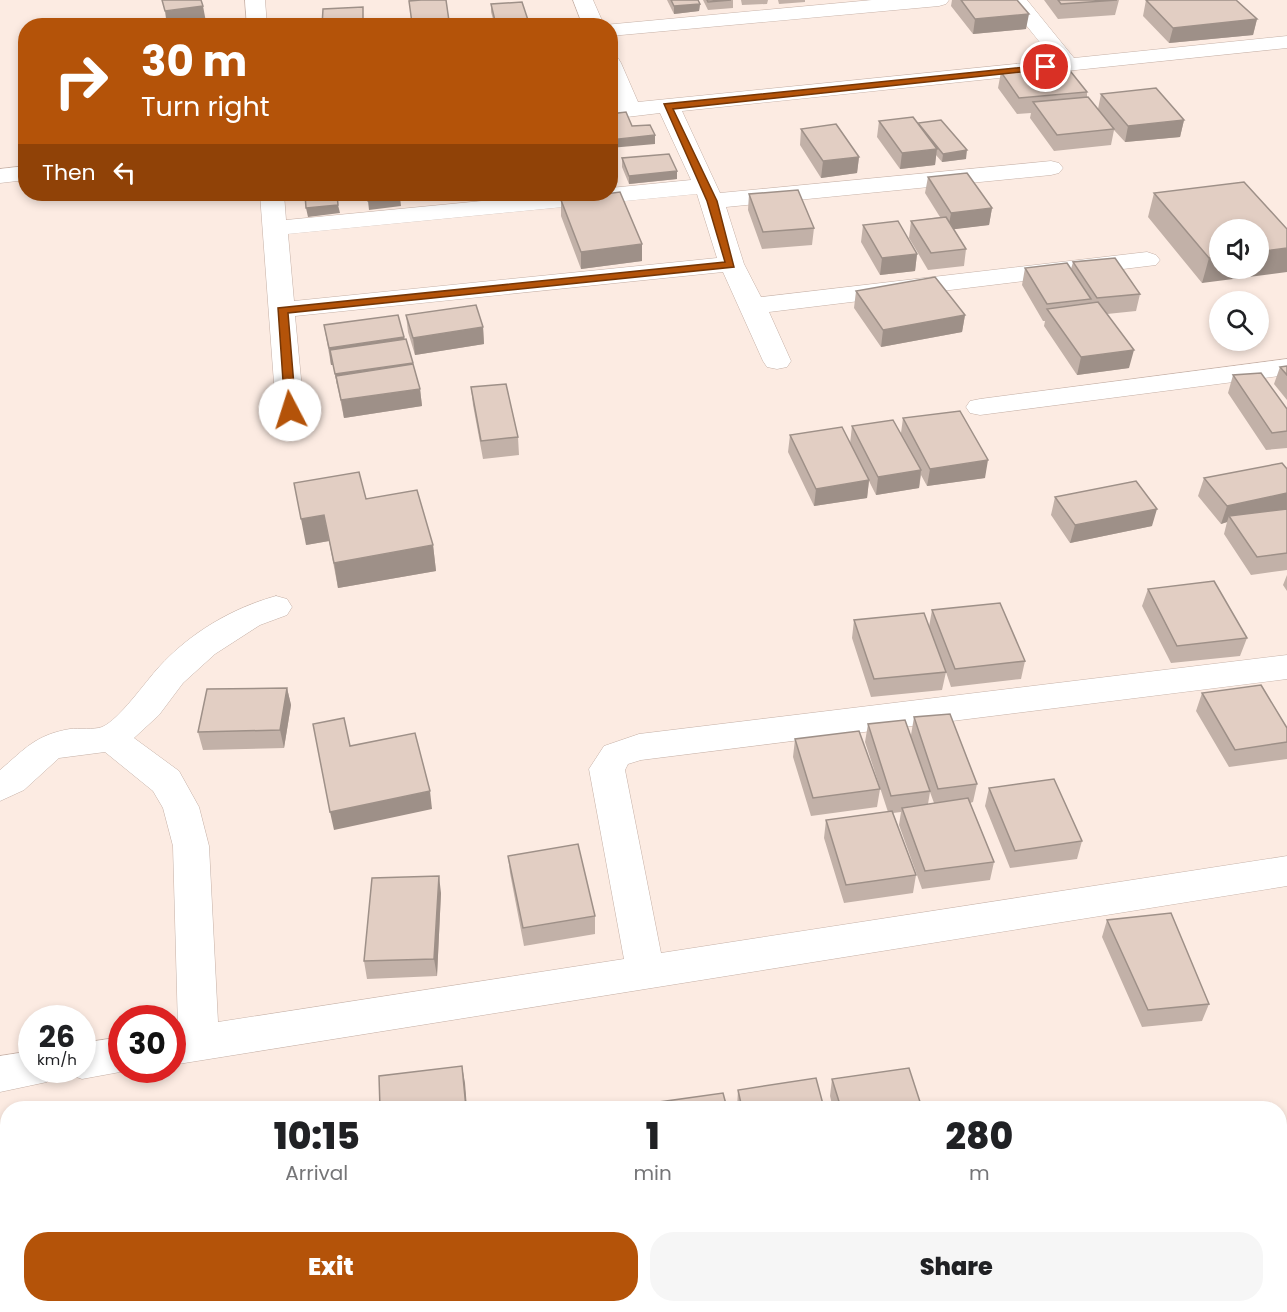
<!DOCTYPE html>
<style>
:root{--surface:#fff;--page:#f6f6f6;--text:#202124;--muted:#757577;--accent:#b45309}
body{margin:0;font-family:Poppins,sans-serif;background:var(--page);color:var(--text);height:100vh;display:flex;flex-direction:column;font-size:22px;white-space:nowrap}
*{box-sizing:border-box;margin:0}
p{font-size:20px;color:var(--muted)}
.icon{flex:none;width:33px;height:33px;fill:none;stroke:currentColor;stroke-width:2;stroke-linecap:round;stroke-linejoin:round}
.map{position:relative;flex:1;overflow:hidden}
.side{position:absolute;left:0px;top:1101px;width:1287px;height:212px;display:flex;flex-direction:column;background:var(--surface);border-radius:24px 24px 0 0;box-shadow:0 3px 9px #0003}
.side>*{flex:none}
.guide{position:absolute;left:18px;top:18px;width:600px;height:183px;border-radius:24px;box-shadow:0 3px 9px #0003;background:#b45309;color:#fff;overflow:hidden}
.controls{position:absolute;left:1209px;top:219px;display:grid;gap:12px}
.controls a{display:grid;place-items:center;width:60px;height:60px;border-radius:50%;background:var(--surface);box-shadow:0 3px 9px #0003;font-size:30px}
.speed{position:absolute;left:18px;top:1005px;display:flex;gap:12px;font-size:30px;font-weight:700;text-align:center}
.speed>*{display:grid;place-content:center;width:78px;height:78px;border-radius:50%;background:var(--surface);box-shadow:0 3px 9px #0003;line-height:1}
.speed small{font-size:15px;font-weight:400}
.speed .limit{border:9px solid #d22;background:#fff;color:#111}
.pin{position:absolute;display:grid;place-items:center;width:51px;height:51px;color:#fff;margin:-26px;border:3px solid #fff;border-radius:50%;box-shadow:0 2px 6px #0007}
.me{position:absolute;width:66px;margin:-33px;rotate:355deg;stroke-linejoin:round;filter:drop-shadow(0 0 4px #0008)}
.turn{display:flex;align-items:center;gap:21px;height:126px;padding:0 24px;font-size:27px}
.turn .icon{width:78px;height:78px;stroke-width:2.5}
.turn b{display:block;font-size:42px;line-height:51px}
.then{display:flex;align-items:center;height:57px;padding:0 24px;background:#0003;gap:12px;font-size:22px}
.eta{display:flex;justify-content:space-evenly;align-items:center;height:102px;text-align:center}
.eta b{font-size:36px;font-weight:800;line-height:42px}
.primary-button{display:flex;gap:12px;margin-top:auto;padding:12px 24px}
.primary-button a{flex:1;height:69px;border-radius:24px;background:var(--accent);color:#fff;font-size:24px;font-weight:800;line-height:69px;text-align:center}
.primary-button a+a{background:var(--page);color:var(--text)}
.map>svg:first-child{display:block}
.lines{fill:none;stroke-linecap:round;stroke-linejoin:round}
.minor-casing{stroke:#c5b0a6;stroke-width:1}
.minor{fill:#fff;fill-rule:evenodd}
.wall{fill:#c2b1a8;fill-rule:evenodd}
.shaded-wall{fill:#9e9088}
.building{fill:#e2cec3;stroke:#9e9088;stroke-width:1.5}
.route{fill:#b45309;stroke:#753606;stroke-width:1.5}
</style>
<div class="map">
<svg width="1287" height="1312" viewBox="0 0 1287 1312">
<rect width="100%" height="100%" fill="#fcebe2"/>
<g class="lines">
<g class="minor-casing">
<path id="minor" d="M245 0H265L267 26H247Z
M573 0H593L604 25 872 0H949L946 4 939 6 610 36V26H583Z
M1006 0H1027L1074 58 1287 36V48L682 111 720 193 1051 161 1059 163 1063 168 1059 173 1051 175 726 207 744 264 761 297 1147 252 1156 255 1160 260 1156 265 769 312 791 361 787 367 777 369 767 367 763 361 723 272 295 316 304 410 300 416 290 419 280 416 276 410 260 194H284L286 220 554 194H610V188L691 180 660 113 610 119V105H617L610 90V57L618 58 621 63 638 102 1054 60ZM697 194 717 258 294 301 288 234Z
M26 166V180L0 183V169Z
M1287 359V375L980 415 970 413 966 407 970 401 980 399Z
M276 596 287 599 292 607 287 615 260 625 215 654 183 683 159 715 134 738 179 771 199 807 209 846 218 1022 624 959 589 769 604 746 639 734 1287 655V679L641 760 628 764 625 770 661 953 1287 856V886L172 1065V1029L178 1028 173 846 163 808 153 791 105 752 59 758 24 790 0 801V770C25 749 35 735 70 729 79 728 94 730 102 727 119 720 146 681 159 667 190 633 232 608 276 596Z
M122 1037V1070H131L82 1079 68 1074 66 1070H82V1043Z
M32 1051V1070H52L47 1082 0 1092V1056Z"/>
</g>
<use href="#minor" class="minor"/>
</g>
<path class="wall" d="M409 0H446L450 26H412Z
M667 0H698L700 4 699 11 674 14Z
M703 0H733V8L708 10Z
M741 0H768L767 4 742 5Z
M778 0H805V2L779 4Z
M952 0H1017L1026 29 973 34 951 6Z
M1044 0H1119L1115 15 1058 19Z
M1146 0 1257 19 1253 35 1169 43 1143 16Z
M491 4 529 23V26H495L491 12Z
M1001 72 1087 92V97L1098 109 1101 94 1184 120 1180 137 1125 142 1114 130 1111 145 1054 151 1030 118 1031 113 1017 114 998 88Z
M879 121 918 123 966 159 942 162 936 155 935 165 900 169 877 137Z
M801 129 859 157 857 173 821 178 800 145Z
M622 158 677 179 629 184 622 167Z
M928 177 992 208 989 225 953 229 966 249 964 266 928 270 909 238 911 221 940 217 925 193Z
M1154 193 1287 229 1202 283 1148 217Z
M749 194 814 228 812 245 762 249 748 210Z
M561 200 642 244V261L581 269 561 216Z
M863 225 917 254 915 271 880 275 861 242Z
M1073 262 1140 294 1136 311 1107 314 1129 368 1077 375 1044 326 1045 321H1043L1022 285 1025 268 1071 269Z
M856 291 965 315 962 332 881 347 854 308Z
M406 315 483 327 484 344 415 355 408 332Z
M324 325 404 337 405 339H406L420 389 422 406 344 418 333 365H331Z
M1287 366V400L1274 384 1280 367Z
M1233 375 1287 409V448L1266 450 1228 393Z
M471 387 518 437 519 455 483 459 473 405Z
M903 418 985 478 927 486 921 475 919 488 876 495 869 481 867 498 814 506 788 452 790 435 850 444 852 426 901 433Z
M1287 469V570L1251 575 1224 534 1227 522 1221 524 1198 496 1204 478Z
M1055 497 1152 526 1070 543 1051 515Z
M366 499 433 545 436 571 338 588 329 541 306 545Z
M1287 575V591L1283 585Z
M1148 589 1247 638 1240 656 1171 663 1142 606Z
M932 610 1025 661 1021 679 951 687 946 672 942 690 871 697 852 638 854 620 929 627Z
M287 688 291 705 284 748 203 750 198 732Z
M1202 693 1287 728V759L1229 767 1196 711Z
M914 717 977 784 973 802 970 803 994 862 990 880 922 889 899 825 901 812 893 813 916 875 913 893 844 903 824 838 826 820 888 812 865 742 868 724 911 735ZM930 792 934 803 928 804Z
M795 739 880 789 877 807 811 816 793 757Z
M989 788 1082 841 1077 859 1010 868 985 806Z
M508 856 595 916V934L524 946 510 873Z
M441 893 437 976 367 979 364 961Z
M1107 920 1209 1004 1202 1021 1142 1027 1102 937Z
M832 1079 922 1108H833L830 1096Z
M738 1090 824 1108H737Z
M809 1305H905L907 1312H811Z"/>
<path class="shaded-wall" d="M700 4 699 11 674 14V6Z
M203 6 206 22 176 26H167L165 11Z
M1029 14 1026 29 973 34 975 19Z
M1257 19 1253 35 1169 43 1173 28Z
M1184 120 1180 137 1125 142 1128 126Z
M655 135V144L610 148V140Z
M937 149 935 165 900 169 902 153Z
M967 150 966 159 942 162 943 154Z
M859 157 857 173 821 178 823 161Z
M677 171V179L629 184V176Z
M470 194H508L470 199Z
M400 197 401 206 369 210 368 201Z
M338 205 340 213 308 217 306 208Z
M992 208 989 225 948 230 951 213Z
M642 244V261L581 269V252Z
M1287 248V272L1202 283 1209 258 1220 257V268H1258V252Z
M917 254 915 271 880 275 882 258Z
M965 315 962 332 881 347 883 330Z
M483 327 484 344 415 355 413 338Z
M404 337 406 355 330 350 333 365H331L329 348Z
M1134 350 1129 368 1077 375 1081 357Z
M413 363 415 380 336 376 338 391 335 374Z
M420 389 422 406 344 418 341 400Z
M988 460 985 478 927 486 930 469Z
M921 470 919 488 876 495 878 477Z
M869 480 867 498 814 506 816 489Z
M1287 493V510L1229 516 1227 522 1221 524 1227 506Z
M1157 509 1152 526 1070 543 1075 525Z
M324 515 329 541 306 545 301 519Z
M433 545 436 571 338 588 334 563Z
M287 688 291 705 284 748 280 730Z
M430 791 432 809 334 830 330 812Z
M439 876 441 893 437 976 434 959Z
M462 1066 465 1083 467 1108H466Z"/>
<path class="building" d="M162 0H201L203 6 165 11Z
M421 0H446L449 21 412 23 409 1Z
M671 0H698L700 4 674 6Z
M707 0H731L708 2Z
M961 0H1017L1029 14 975 19Z
M1058 0H1117L1061 4Z
M1146 0H1236L1257 19 1173 28Z
M522 2 529 23 496 25 491 4Z
M363 7V26H322L323 9Z
M1067 67 1087 92 1019 98 1001 72Z
M1156 88 1184 120 1128 126 1101 94Z
M1088 97 1114 129 1057 135 1033 102Z
M626 112 632 126 650 125 655 135 610 140V114Z
M913 117 937 149 902 153 879 121Z
M941 120 967 150 943 154 918 123Z
M836 124 859 157 823 161 801 129Z
M669 154 677 171 629 176 622 158Z
M967 173 992 208 951 213 928 177Z
M1244 182 1287 229V248L1258 252V230H1220V257L1209 258 1154 193Z
M798 190 814 228 763 232 749 194Z
M620 192 642 244 581 252 561 200Z
M305 194H337L338 205 306 208Z
M366 194H399L400 197 368 201Z
M946 217 966 249 931 253 911 221Z
M898 221 917 254 882 258 863 225Z
M1115 258 1140 294 1097 298 1073 262Z
M1067 263 1091 299 1047 304 1025 268Z
M935 277 965 315 883 330 856 291Z
M1098 302 1134 350 1081 357 1047 309Z
M476 305 483 327 413 338 406 315Z
M398 315 404 337 329 348 324 325Z
M406 339 413 363 335 374 330 350Z
M413 364 420 389 341 400 336 376Z
M1287 366V375L1280 367Z
M1261 373 1287 409V431L1272 433 1233 375Z
M506 384 518 437 481 441 471 387Z
M960 411 988 460 930 469 903 418Z
M893 420 921 470 878 477 852 426Z
M842 427 869 480 816 489 790 435Z
M1282 463 1287 469V493L1227 506 1204 478Z
M359 472 366 499 417 490 433 545 334 563 324 515 301 519 294 483Z
M1136 481 1157 509 1075 525 1055 497Z
M1287 509V553L1257 557 1229 516Z
M1214 581 1247 638 1177 646 1148 589Z
M1000 603 1025 661 955 669 932 610Z
M924 613 946 672 874 679 854 620Z
M1261 685 1287 728V742L1235 750 1202 693Z
M287 688 280 730 198 732 207 689Z
M950 714 977 784 938 789 914 717Z
M344 718 350 746 415 733 430 791 330 812 313 724Z
M905 720 930 791 891 796 868 724Z
M859 731 880 789 813 798 795 739Z
M1054 779 1082 841 1015 851 989 788Z
M968 798 994 862 925 871 902 808Z
M892 811 916 875 846 885 826 820Z
M578 844 595 916 523 928 508 856Z
M439 876 434 959 364 961 372 878Z
M1171 913 1209 1004 1148 1010 1107 920Z
M462 1066 466 1108H380L379 1076Z
M909 1068 922 1108H841L832 1079Z
M816 1078 824 1108H742L738 1090Z
M723 1093 727 1108H646L645 1104Z
M816 1305H905L907 1312H817Z"/>
<path class="route" d="M1046 65 1050 67 1049 69 673 109 717 201 734 267 288 313 296 410 290 413 285 410 278 308 725 262 707 201 664 104Z"/>
</svg>
<div class="controls">
<a><svg class="icon" aria-label="sound" viewBox="0 0 24 24"><path d="M4 9h4l5-4v14l-5-4H4zM17 9q2 3 0 6"/></svg></a>
<a><svg class="icon" aria-label="search" viewBox="0 0 24 24"><circle cx="10" cy="10" r="6"/><path d="M15 15l6 6"/></svg></a>
</div>
<div class="speed"><div>26<small>km/h</small></div><div class="limit">30</div></div>
<div class="pin" style="left:1046px;top:67px;background:#d93025"><svg class="icon" aria-label="arrive" viewBox="0 0 24 24"><path d="M6 21V4h12l-3 4 3 4H6"/></svg></div>
<svg class="me" style="left:290px;top:410px" viewBox="-20 -20 40 40"><circle r="19" fill="#fff"/><path d="M0-13L10 11 0 6-10 11z" fill="#b45309"/></svg>
<div class="guide">
<div class="turn"><svg class="icon" aria-label="right" viewBox="0 0 24 24"><path d="M7 20v-9h11M14 6l5 5-5 5"/></svg><div><b>30 m</b>Turn right</div></div>
<div class="then">Then<svg class="icon" aria-label="left" viewBox="0 0 24 24"><path d="M17 20v-9H6M10 6l-5 5 5 5"/></svg></div>
</div>
<section class="side">
<div class="eta">
<div><b>10:15</b><p>Arrival</p></div>
<div><b>1</b><p>min</p></div>
<div><b>280</b><p>m</p></div>
</div>
<div class="primary-button"><a>Exit</a><a>Share</a></div>
</section>
</div>
